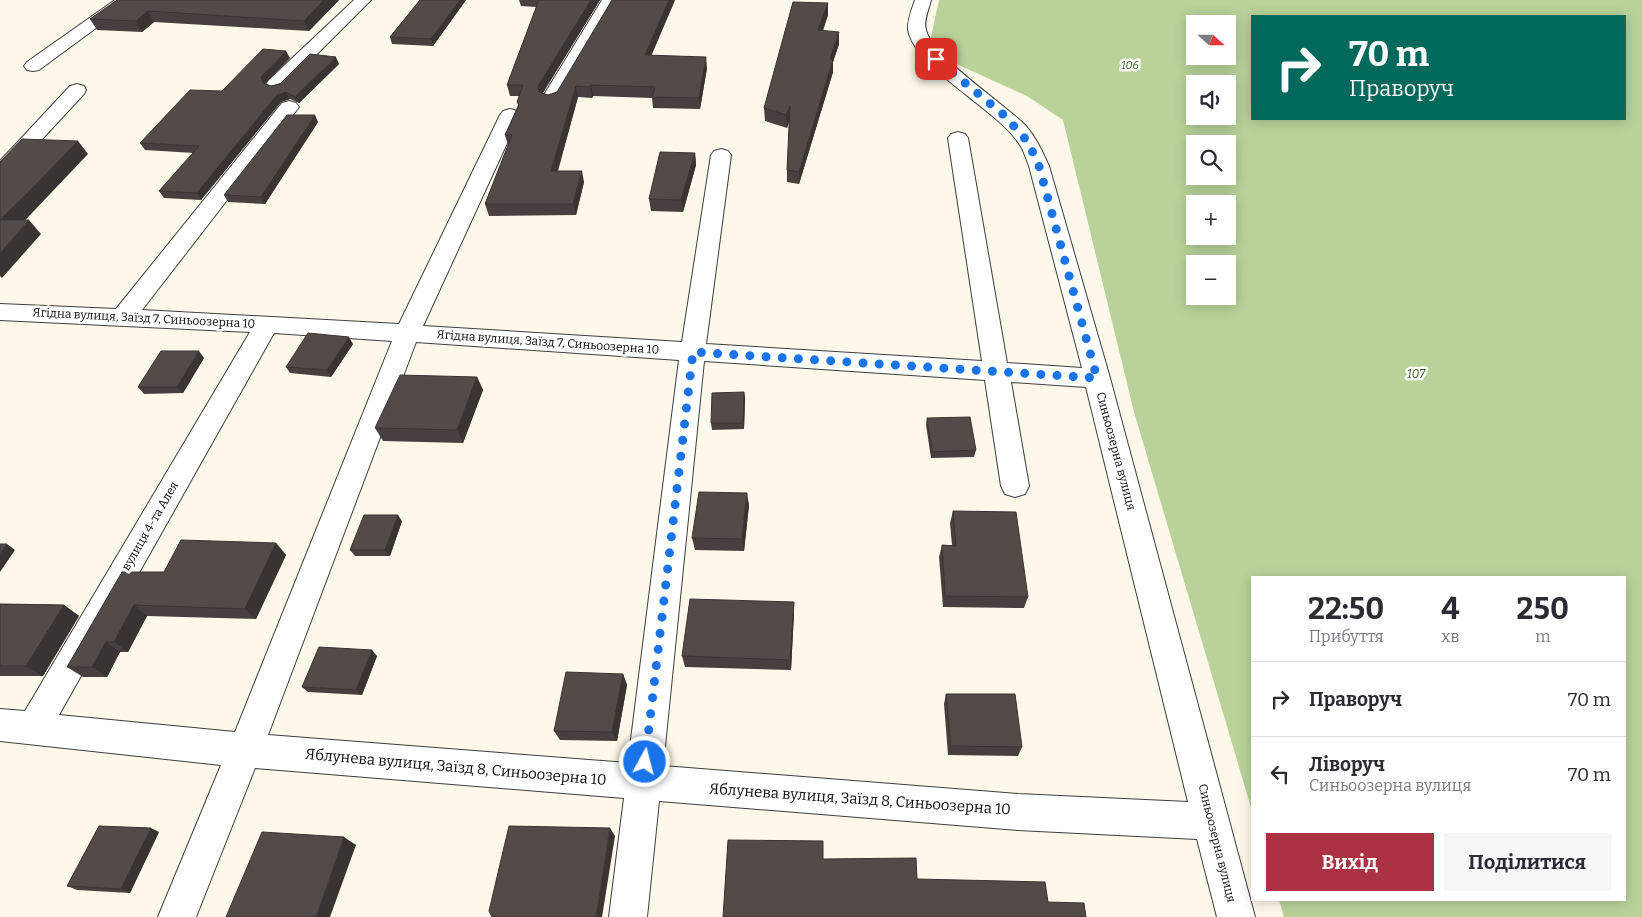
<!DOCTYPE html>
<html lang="uk">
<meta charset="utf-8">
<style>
:root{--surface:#fff;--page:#f7f7f7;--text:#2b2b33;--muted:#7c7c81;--line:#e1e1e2;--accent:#ac3142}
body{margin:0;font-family:Bitter,serif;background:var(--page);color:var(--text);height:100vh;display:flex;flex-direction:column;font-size:19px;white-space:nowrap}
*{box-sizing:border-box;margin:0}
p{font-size:16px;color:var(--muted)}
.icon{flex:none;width:28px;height:28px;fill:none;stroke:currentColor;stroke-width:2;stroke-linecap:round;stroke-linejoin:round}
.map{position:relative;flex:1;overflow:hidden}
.drawer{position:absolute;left:1251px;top:576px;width:375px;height:325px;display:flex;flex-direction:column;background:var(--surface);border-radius:0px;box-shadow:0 2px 12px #0003}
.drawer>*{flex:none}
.top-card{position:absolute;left:1251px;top:15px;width:375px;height:105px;border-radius:0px;box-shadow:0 2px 12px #0003;background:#00695c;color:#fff;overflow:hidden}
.needle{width:32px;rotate:111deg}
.tools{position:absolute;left:1186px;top:15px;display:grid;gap:10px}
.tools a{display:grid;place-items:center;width:50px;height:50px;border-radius:0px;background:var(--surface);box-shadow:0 2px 12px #0003;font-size:25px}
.pin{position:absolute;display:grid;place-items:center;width:42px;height:42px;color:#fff;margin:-21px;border-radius:10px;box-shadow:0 2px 8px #0006}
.me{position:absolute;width:55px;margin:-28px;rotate:7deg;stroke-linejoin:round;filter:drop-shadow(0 0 4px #0008)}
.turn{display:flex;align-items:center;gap:18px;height:105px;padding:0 15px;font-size:22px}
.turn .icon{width:65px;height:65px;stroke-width:2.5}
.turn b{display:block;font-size:35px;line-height:42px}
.eta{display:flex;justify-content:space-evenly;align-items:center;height:85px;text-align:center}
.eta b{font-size:30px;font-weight:700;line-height:35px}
.button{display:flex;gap:10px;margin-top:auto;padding:10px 15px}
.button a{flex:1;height:58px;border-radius:0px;background:var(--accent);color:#fff;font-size:20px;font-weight:700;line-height:58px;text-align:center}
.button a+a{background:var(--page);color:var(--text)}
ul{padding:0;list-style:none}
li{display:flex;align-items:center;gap:15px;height:75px;padding:0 15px;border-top:1px solid var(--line)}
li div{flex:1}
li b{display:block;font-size:19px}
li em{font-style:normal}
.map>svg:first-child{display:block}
.forest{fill:#b8d299;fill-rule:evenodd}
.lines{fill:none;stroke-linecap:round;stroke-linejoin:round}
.minor-casing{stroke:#3e3e3e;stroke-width:2}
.minor{fill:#fff;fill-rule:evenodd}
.wall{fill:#47403e}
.shaded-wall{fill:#393432}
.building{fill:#524b48;stroke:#393432}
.route{stroke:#1a73e8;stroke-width:9;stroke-dasharray:0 16.2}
.labels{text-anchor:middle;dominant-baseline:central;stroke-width:5;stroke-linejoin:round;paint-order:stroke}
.far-park-label{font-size:11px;font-style:italic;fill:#335b22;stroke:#fff}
.street-label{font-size:12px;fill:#0b0b0b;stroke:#fff}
.park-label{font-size:12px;font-style:italic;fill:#335b22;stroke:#fff}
.near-street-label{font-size:15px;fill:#0b0b0b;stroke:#fff}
</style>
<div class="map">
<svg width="1642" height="917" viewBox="0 0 1642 917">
<rect width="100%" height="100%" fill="#fdf8ea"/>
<path class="forest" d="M939 0H1642V917H1284L1279 900H1625V578H1252V811L1134 412 1063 120 1027 96 928 51ZM1252 16H1625V119H1252ZM1195 24H1228V56H1195ZM1195 84H1228V116H1195ZM1195 144H1228V176H1195ZM1195 204H1228V236H1195ZM1195 264H1228V296H1195Z"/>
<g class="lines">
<g class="minor-casing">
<path id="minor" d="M115 0H134L39 70 33 71 27 70 24 66 27 62Z
M354 0H371L282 89 275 91 268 89 266 85 268 81Z
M602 0H618L558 102 551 104 544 102 542 98Z
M915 0H931C929 9 923 21 926 30 933 58 1004 103 1026 126 1037 139 1042 151 1049 166L1110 378 1255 917H1217L1197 839 1018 830 659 801 647 917H609L624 798 255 768 196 917H158L221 765 0 741V709L25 711 250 332 0 320V304L116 309 282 103 289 101 296 103 299 107 296 111 142 310 399 324 500 115 503 111 510 109 517 111 520 115 423 326 682 342 711 155 714 151 721 149 728 151 731 155 706 344 982 361 948 138 951 134 958 132 965 134 968 138 1007 363 1082 368 1029 166C1026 159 1024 151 1020 145 998 109 916 70 908 30 907 21 912 9 915 0ZM274 333 392 341 235 732 59 715ZM416 342 679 360 628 763 268 735ZM704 361 985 380 1001 486 1005 494 1015 497 1025 494 1029 486 1011 382 1086 387 1188 802 1018 794 663 766Z
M77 84 84 86 86 90 84 94 7 177 0 179V161L70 86Z"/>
</g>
<use href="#minor" class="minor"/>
</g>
<path class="wall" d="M117 0H339L309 31 154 22 142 32 97 30 90 19Z
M420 0H466L433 46 392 44 390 37Z
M519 0H600L543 93 548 95 557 92 675 0 651 55 707 68 700 109 653 108 652 98 593 96 592 98 578 97 558 171 584 182 576 215 489 216 485 204 508 145 505 135 518 105 519 96H510L507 85 536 7 521 6Z
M828 3V15L823 31 839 44 833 62V72L799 184 787 182V170L789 122 787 128 765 121 764 108Z
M290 58 265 84 271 86 339 64 299 103 290 99 281 102 201 200 164 198 159 191 194 153 145 150 140 143 222 91Z
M318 122 265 204 228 202 224 195Z
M695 153 696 165 683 212 651 211 649 199Z
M353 344 331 377 290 373 286 367Z
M204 358 183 393 144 394 138 387Z
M477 377 483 390 463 443 383 441 375 428Z
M744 392 745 399 744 429 712 430 711 423Z
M927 418 976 450 974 457 931 458 926 425Z
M749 505 744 551 695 550 692 538Z
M953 511 1028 597 1024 608 943 607 939 557 942 545H952L950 523Z
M402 521 390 556H355L350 550Z
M276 543 286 555 256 619 147 616 128 652H120L107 677H83L67 667 164 572Z
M0 604 64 605 79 616 43 676H0Z
M794 613 791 670 685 667 682 656Z
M377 656 362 695 308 692 302 687Z
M623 674 627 685 617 741 560 740 554 731Z
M946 694 1022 747 1018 756 948 755 944 704Z
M159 832 130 893 77 890 67 886Z"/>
<path class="shaded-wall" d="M324 0H339L309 31 304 21Z
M460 0H466L433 46 431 39Z
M591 0H600L540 97 538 86Z
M669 0H675L647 66 645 55Z
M828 3V15L818 42V30Z
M148 11 154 22 142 32 136 21Z
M839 32V44L833 62V72L799 184V172L830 59Z
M286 51 290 58 264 84 263 83 261 77Z
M336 57 339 64 299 103 295 97Z
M706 57 707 68 700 109 699 98Z
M591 85 593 96 592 98 590 87Z
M576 86 578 97 554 183 551 171Z
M286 92 290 99 281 102 201 200 197 193 277 95Z
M790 106V119L787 128 786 115Z
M315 115 318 122 265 204 261 197Z
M78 141 88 154 12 234 0 220Z
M695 153 696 165 683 212 681 200Z
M582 171 584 182 576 215 573 204Z
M29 220 41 234 2 278 0 276V253Z
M349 337 353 344 331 377 327 370Z
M199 351 204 358 183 393 177 387Z
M477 377 483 390 463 443 457 430Z
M744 392 745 399 744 429 743 423Z
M747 493 749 505 744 551 742 539Z
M398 515 402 521 390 556 385 550Z
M276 543 286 555 256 619 245 609Z
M7 544 15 550 0 572V554Z
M794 602V613L791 670 790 660Z
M64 605 79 616 43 676 26 666Z
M134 605 147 616 128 652 114 642Z
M106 642 120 652 107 677 92 667Z
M372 650 377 656 362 695 356 690Z
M623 674 627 685 617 741 612 732Z
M151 828 159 832 130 893 121 889Z
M610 828 615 836 602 917H596Z
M344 837 356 845 330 917H316Z"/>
<path class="building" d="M117 0H324L304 21 148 11 136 21 90 19Z
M420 0H460L431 39 390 37Z
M539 0H591L538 86 539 92 548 95 557 92 612 0H669L645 55 706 57 699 98 652 97 655 87 591 85 590 87 576 86 551 171H582L573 204H485L512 135H505L519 105 517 102 523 85H507Z
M793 2 828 3 818 30 839 32 830 59 833 60 799 172 787 170 790 106 786 115 764 108Z
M263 49 286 51 261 77 263 83 271 86 280 84 310 54 336 57 295 97 286 92 277 95 197 193 159 191 199 146 140 143 190 90 222 91Z
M287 115H315L261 197 224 195Z
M22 139 78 141 0 220H29L0 253V162Z
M660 152 695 153 681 200 649 199Z
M308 333 349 337 327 370 286 367Z
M161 351H199L177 387H138Z
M400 375 477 377 457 430 375 428Z
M744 392 743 423H711L712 393Z
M970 417 976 450 932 452 927 418Z
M699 492 747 493 742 539 692 538Z
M953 511 1016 512 1028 597 945 596 942 545 956 546Z
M364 515H398L385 550H350Z
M181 540 276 543 245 609 134 605 114 642H106L92 667H67L122 572H164Z
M0 544H7L0 554Z
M690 599 794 602 790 660 682 656Z
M0 604 64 605 26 666H0Z
M319 647 372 650 356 690 302 687Z
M566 672 623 674 612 732 554 731Z
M946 694H1015L1022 747 951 746Z
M99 826 151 828 121 889 67 886Z
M509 826 610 828 596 917H492L489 911Z
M262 832 344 837 316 917H226Z
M728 840 823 841V859L916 858 917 879 1045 882 1048 902 1084 903 1086 917H723Z"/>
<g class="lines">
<path class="route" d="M645 762 693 352 1097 378 1039 166 1028 142 1004 115 936 59"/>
</g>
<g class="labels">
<g class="far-park-label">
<text x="1130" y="65">106</text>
</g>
<g class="street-label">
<text transform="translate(144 318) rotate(3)">Ягідна вулиця, Заїзд 7, Синьоозерна 10</text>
<text transform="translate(548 342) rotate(4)">Ягідна вулиця, Заїзд 7, Синьоозерна 10</text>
<text transform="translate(1116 451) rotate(75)">Синьоозерна вулиця</text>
<text transform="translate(150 526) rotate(-60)">вулиця 4-та Алея</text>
<text transform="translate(1217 843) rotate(76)">Синьоозерна вулиця</text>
</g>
<g class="park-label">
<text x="1416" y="374">107</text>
</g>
<g class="near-street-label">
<text transform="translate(456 767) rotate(5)">Яблунева вулиця, Заїзд 8, Синьоозерна 10</text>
<text transform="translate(860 799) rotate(4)">Яблунева вулиця, Заїзд 8, Синьоозерна 10</text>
</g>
</g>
</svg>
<div class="tools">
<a><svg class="needle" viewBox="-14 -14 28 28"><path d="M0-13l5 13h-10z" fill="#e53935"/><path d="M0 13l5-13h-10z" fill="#7c7c81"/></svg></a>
<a><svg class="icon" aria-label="sound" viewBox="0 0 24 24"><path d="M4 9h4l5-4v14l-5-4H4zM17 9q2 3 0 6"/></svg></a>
<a><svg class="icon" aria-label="search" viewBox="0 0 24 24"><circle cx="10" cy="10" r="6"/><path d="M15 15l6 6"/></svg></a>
<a>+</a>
<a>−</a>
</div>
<div class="pin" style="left:936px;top:59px;background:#d93025"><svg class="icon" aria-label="arrive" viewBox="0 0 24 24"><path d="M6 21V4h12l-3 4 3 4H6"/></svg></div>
<svg class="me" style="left:645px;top:762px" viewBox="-20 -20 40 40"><circle r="17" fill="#1a73e8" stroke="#fff" stroke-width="3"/><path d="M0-11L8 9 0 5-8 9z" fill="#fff"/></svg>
<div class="top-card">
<div class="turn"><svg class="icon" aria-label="right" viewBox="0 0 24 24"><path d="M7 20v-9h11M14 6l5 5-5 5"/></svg><div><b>70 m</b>Праворуч</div></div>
</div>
<section class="drawer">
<div class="eta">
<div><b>22:50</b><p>Прибуття</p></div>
<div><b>4</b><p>хв</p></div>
<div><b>250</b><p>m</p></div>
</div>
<ul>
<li><svg class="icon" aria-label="right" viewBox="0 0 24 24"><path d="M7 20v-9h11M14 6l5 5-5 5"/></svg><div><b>Праворуч</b></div><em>70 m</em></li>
<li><svg class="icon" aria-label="left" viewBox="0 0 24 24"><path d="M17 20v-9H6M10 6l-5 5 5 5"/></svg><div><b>Ліворуч</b><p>Синьоозерна вулиця</p></div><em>70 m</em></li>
</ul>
<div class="button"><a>Вихід</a><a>Поділитися</a></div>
</section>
</div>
